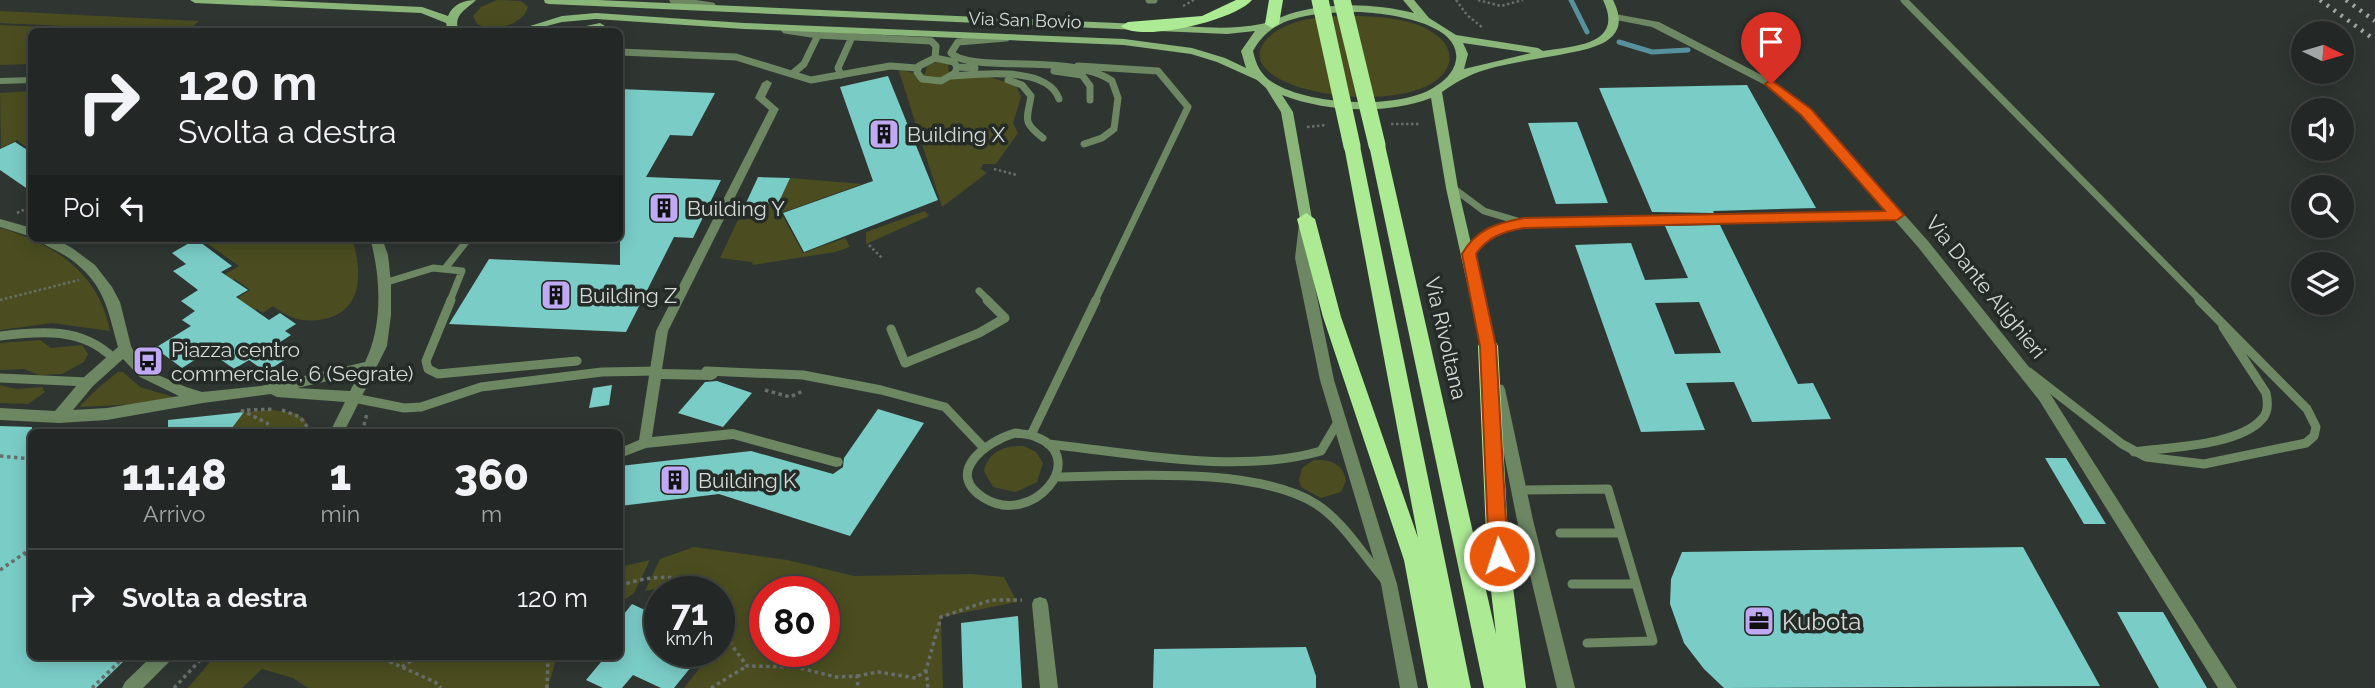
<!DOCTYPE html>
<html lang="it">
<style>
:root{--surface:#232826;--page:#2f3432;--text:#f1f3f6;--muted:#a3a6a7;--line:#404443}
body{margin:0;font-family:Raleway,sans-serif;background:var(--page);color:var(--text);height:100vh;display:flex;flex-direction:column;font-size:26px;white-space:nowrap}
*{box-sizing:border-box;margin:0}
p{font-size:23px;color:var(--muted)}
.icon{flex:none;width:38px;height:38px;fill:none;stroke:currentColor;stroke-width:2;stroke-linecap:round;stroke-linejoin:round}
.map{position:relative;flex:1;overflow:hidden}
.drawer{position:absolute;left:28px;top:429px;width:595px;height:231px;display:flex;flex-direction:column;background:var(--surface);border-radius:10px;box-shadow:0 4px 18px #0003,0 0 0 2px var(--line)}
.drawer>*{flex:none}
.top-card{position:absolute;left:28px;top:28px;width:595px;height:214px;border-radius:10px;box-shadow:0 4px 18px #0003,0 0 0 2px var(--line);background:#232826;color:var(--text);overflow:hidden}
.needle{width:46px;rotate:95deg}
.controls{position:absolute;left:2291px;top:21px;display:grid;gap:14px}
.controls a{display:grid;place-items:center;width:63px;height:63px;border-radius:50%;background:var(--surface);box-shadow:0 4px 18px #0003,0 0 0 2px var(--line);font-size:35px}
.speed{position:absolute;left:644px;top:576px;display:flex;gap:14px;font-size:35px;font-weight:700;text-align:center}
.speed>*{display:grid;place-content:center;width:91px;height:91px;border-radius:50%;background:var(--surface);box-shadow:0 4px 18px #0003,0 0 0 2px var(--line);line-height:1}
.speed small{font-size:18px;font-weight:400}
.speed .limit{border:10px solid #d22;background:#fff;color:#111}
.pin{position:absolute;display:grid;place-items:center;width:60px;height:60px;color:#fff;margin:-72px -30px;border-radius:50% 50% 50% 0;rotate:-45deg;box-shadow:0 0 7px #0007}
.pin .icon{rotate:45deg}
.me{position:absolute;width:77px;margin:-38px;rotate:356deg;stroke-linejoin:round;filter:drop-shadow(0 0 5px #0008)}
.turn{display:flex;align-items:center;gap:24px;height:147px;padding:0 35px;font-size:32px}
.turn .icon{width:91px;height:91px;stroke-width:2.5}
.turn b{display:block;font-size:49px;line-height:60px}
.then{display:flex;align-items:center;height:66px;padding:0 35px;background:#0003;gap:14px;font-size:26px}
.eta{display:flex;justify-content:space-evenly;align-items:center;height:119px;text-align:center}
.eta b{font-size:42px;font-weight:800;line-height:49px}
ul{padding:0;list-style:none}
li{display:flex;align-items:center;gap:21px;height:98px;padding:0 35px;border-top:2px solid var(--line)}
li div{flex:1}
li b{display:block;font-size:26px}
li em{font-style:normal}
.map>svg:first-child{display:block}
.green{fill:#4b4d20;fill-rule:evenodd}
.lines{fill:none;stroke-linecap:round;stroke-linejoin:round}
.stream{stroke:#57919e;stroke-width:5}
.building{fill:#7accc7;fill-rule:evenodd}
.path-far1{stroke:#686e6a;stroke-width:2.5;stroke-dasharray:2.5 2.5;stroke-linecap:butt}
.path{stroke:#686e6a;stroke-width:3.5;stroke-dasharray:3.5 3.5;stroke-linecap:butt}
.service-far1{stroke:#6c8762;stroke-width:7}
.service{stroke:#6c8762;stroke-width:9}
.pedestrian{fill:#6c8762;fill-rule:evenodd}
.minor{fill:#6c8762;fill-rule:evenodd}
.tertiary{fill:#6c8762;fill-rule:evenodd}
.secondary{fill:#8ab67a;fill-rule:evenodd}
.trunk{fill:#acea94;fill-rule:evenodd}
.rail{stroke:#a1a6a4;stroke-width:4.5;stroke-dasharray:2.5 6;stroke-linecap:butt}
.trunk-bridge{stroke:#acea94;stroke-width:17}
.route{fill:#ea580c;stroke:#983908;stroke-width:2}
.labels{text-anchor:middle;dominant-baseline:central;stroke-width:7;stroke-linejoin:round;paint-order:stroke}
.far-street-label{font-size:18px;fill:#d6dad8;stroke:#252c28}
.poi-label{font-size:21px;fill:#d6dad8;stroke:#252c28;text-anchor:start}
.street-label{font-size:21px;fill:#d6dad8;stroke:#252c28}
.near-poi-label{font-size:24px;fill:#d6dad8;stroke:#252c28;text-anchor:start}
</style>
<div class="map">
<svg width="2375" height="688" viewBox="0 0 2375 688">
<rect width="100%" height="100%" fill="#2f3632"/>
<path class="green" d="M497 0 521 1 528 7C522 27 493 31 477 24L473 16 481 7Z
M0 11 199 21 187 31H174L0 23Z
M1359 16C1386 17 1420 19 1441 39 1447 44 1451 55 1449 63 1431 125 1215 93 1268 38 1290 16 1330 16 1359 16Z
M0 25 109 30 32 32 31 64 0 65Z
M937 62 948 64 949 73 982 75 1016 85 1021 97 1013 123 1018 133 996 164H983L981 169 987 173 942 207 899 71C908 69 914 76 925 74L927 66Z
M31 91V151L17 140 1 148 0 93Z
M790 178 862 184 781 213 803 253 845 238 850 247 835 252 753 265 752 262 720 258 746 203 778 204Z
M925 211 929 216 866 244V232Z
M0 228C55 244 99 273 110 331L52 323 0 330Z
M218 238H352C362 270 364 311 324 319 302 323 291 319 273 306L263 313 257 309 241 319 224 307 250 290 235 279 223 286 215 280 239 266 208 244Z
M40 340 51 348 82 345 88 354 84 362 62 374 39 375 24 369 0 370V343Z
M118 372H123L140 387 173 397 138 404 79 407 98 388Z
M0 385 16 389 42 387 45 392 28 404 0 403Z
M271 410 294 413 305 419 308 432H229L244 412Z
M1024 446 1036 452 1043 463 1037 482 1016 492 993 487 984 471C988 451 1006 445 1024 446Z
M1314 460C1330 459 1344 464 1346 481L1341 492 1321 498 1301 487 1299 480 1302 468Z
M694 547 787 560 854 576 971 574 1004 577 1017 602 941 617 943 688H684L713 651H719V612L725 600 719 598V592L701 591 683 584 645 591 660 559ZM765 592H824V651H765Z
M650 560 634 593 620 603V567Z
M215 656H562L555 663 548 688H308L293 678 262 669 242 688H188Z"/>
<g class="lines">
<path class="stream" d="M1571 0 1587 32
M1619 42 1652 52 1688 50"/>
</g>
<path class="building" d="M888 76 938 200 804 252 783 213 873 181 840 87Z
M1747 85 1816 208 1713 211 1714 213 1652 212 1599 88Z
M620 89 715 93 692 136 670 135 646 177 721 180 693 238 674 237 626 332 449 324 489 259 620 265Z
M1577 122 1592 161 1608 203 1556 204 1528 123Z
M15 142 32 153V192L0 170V149Z
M758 177 790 178 778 204 746 203Z
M1720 225 1798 384 1813 383 1831 419 1752 422 1734 382 1686 383 1705 430 1641 432 1575 245 1631 243 1645 280 1688 278 1665 226ZM1699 302 1721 353 1675 354 1655 303Z
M196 239 232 266 221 272 248 290 236 297 269 320 280 313 296 324 285 331 291 335 271 348 286 359 266 372 249 360 234 369 209 351 182 368 155 348 191 326 182 320 195 311 181 301 198 290 173 271 186 264 172 253Z
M717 381 752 393 723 427 678 413 705 382Z
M612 385 609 405 589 408 593 388Z
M878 409 924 423 850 536 719 494 620 506V466L751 451 833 474 843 467 844 458Z
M244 412 229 432H168V420Z
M0 426 32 427V656H129L96 688H0Z
M2045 458H2066L2106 524H2084Z
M2023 547 2100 686 1724 688 1704 669 1684 643 1670 604 1671 579 1682 552Z
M632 604 660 617V651H704L674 688H661L633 675 622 688H603L586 680 606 656H620V619Z
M2117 612H2163L2207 688H2159Z
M1018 616 1022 688H963L961 623Z
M1306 647 1316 676V688H1153L1154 649Z"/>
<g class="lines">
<path class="path-far1" d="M1456 0 1467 15 1483 28
M1478 0 1501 6 1523 0
M1183 6 1194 0
M1391 124H1420
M1307 127 1327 125
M994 169 1017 175
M17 213 32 206
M869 245 882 258
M0 300 79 280"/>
<path class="path" d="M765 390 790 397 803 391
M241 410 267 423 273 432
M247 410 275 409
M282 410 300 417 311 432
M362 432 367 414
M0 456 32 459
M25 553 32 560
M0 570 32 548
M620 586C647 575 689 572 713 592
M719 601 731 644 747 666 796 667 836 677 857 676 858 688
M377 656 435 682 441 688
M402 667 418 656
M926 670 928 688
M857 676 878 672 916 678 926 670 941 617 991 600H1022
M92 688 125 656
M174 688 204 656
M547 688 548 656
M711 688 747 666"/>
<path class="service-far1" d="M673 0 712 6
M1149 0H1154
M1904 0 2201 301
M785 30 818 35 931 41 936 46 935 58
M1006 38 958 42 951 53C972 74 1070 52 1112 81L1118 98 1114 129 1102 138 1084 144
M620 52 736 57 811 80 890 66 917 68
M935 58 954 62 957 67 955 73 941 81 922 79 917 72 919 66Z
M1078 66 1158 71 1188 107 1095 301
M957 67 975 68
M1054 71 1082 75 1090 86V100
M792 74 804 64 818 35
M841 75 838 68 852 37
M952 76C981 74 1048 66 1059 99
M1008 80 1022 85 1031 96C1027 120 1022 122 1043 138
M1453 188 1484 211 1521 222
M1469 254C1483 234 1501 227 1524 223L1897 215
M447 266 469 238
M384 283 433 268 462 271 450 301
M979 291 989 301"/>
<path class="service" d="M451 300 426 361 428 369 438 374 577 361
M891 329 905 363 979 333 1005 318 987 300
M0 336C40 331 82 327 113 358
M706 371 803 375 881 390 945 407 982 446
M2029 372 2122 444 2146 457 2204 464 2306 443 2314 436 2316 427 2307 409 2199 300
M0 378 88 382
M354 398 404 408 421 407 481 387 602 372 658 371
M1015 433C1022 434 1030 434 1036 437 1091 458 1032 528 984 498 943 473 987 441 1015 433Z
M1031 435 1096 300
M1048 444C1133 453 1239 475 1321 451L1338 422
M2134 452C2167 447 2239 446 2262 419 2269 412 2268 402 2266 393L2223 327
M1057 477C1128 476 1255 466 1316 504 1343 521 1363 555 1384 579
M1519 490 1608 489 1653 641 1587 643
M1560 533H1621
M1572 584H1636"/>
<path class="pedestrian" d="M767 80 772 83 765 97 779 109 668 331 662 369 712 370 716 372 718 375 716 378 712 380 661 379 652 437 733 429 836 457 841 458 843 462 841 466 836 467 733 439 646 448 620 458V448L639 440 656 331 769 110 755 98 762 83Z"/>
<path class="minor" d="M1615 14 1659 22 1775 82 1810 109 1928 241 2049 392 2237 688H2218L2039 400 1918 247 1802 115 1767 86 1652 27 1611 19V15Z
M32 77V83L0 84V78Z
M0 219 32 228V237L0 227Z
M37 238H54L72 248 95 265 112 287 120 302 131 346 137 358 158 375 186 387 202 392 261 386 365 362C383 326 381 277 370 238H382L388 255 391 283V315L387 346 344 432H330L345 402 277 397 271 394 203 403 107 420 59 423 0 420V408L55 411 83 378 118 347C107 308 105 284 69 258 59 251 45 247 37 238ZM123 359 140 377 179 396 107 408 73 410 93 386ZM359 374 350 391 297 388Z
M1040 597 1046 599 1048 604 1058 688H1040L1032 604 1034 599Z
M152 656H172L170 661 143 688H122L125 682Z"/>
<path class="tertiary" d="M1305 220 1311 224 1309 258 1334 380 1397 584 1418 688H1400L1381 584 1320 380 1295 258 1299 224Z
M1498 384 1503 385 1505 389 1533 520 1575 688H1557L1517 520 1491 389 1493 385Z"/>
<path class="secondary" d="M190 0H267L422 7 448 16C453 4 464 0 476 0 466 10 452 15 459 32H448L446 23 421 13 195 3Z
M544 0H598L1139 24 1144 27 1139 30 549 4 545 3Z
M1403 0H1414L1429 18 1456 35 1538 48 1543 51C1574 46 1625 45 1603 0H1613C1635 43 1590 49 1559 55 1537 59 1516 62 1495 67 1473 73 1460 79 1442 92L1458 188 1495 346 1488 351 1481 346 1446 188 1431 98C1387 115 1326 112 1282 95L1293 112 1312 219 1306 223 1300 219 1281 112 1266 88 1257 80 1217 62 1191 54 1124 45 744 29 596 19 562 22 535 29 530 26 562 16 596 13 744 23 1124 39 1192 48 1225 58 1246 68 1241 51 1255 31 1227 34 1159 31 1154 28 1159 25C1192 26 1228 31 1261 24 1273 22 1284 15 1296 12 1335 2 1376 4 1414 13ZM1355 12C1380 12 1462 21 1456 60 1454 73 1443 82 1433 88 1397 110 1307 105 1272 82 1260 74 1256 64 1253 51 1272 14 1317 13 1355 12ZM1463 43 1531 53 1464 69 1468 54Z
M600 23 605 26 604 28 586 32H558Z"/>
<path class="trunk" d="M1236 0H1252C1234 21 1139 43 1121 26L1128 22 1202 16Z
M1269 0H1283L1279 24 1272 28 1265 24Z
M1377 140 1385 145 1496 634 1487 556 1478 346 1481 341H1495L1498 346 1509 556 1526 688H1484L1369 145Z
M1352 141 1360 146 1471 688H1428L1404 560 1323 317 1297 219 1306 213 1315 219 1341 317 1418 538 1344 146Z"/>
<path class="rail" d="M2320 0 2375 40
M2346 0 2375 21"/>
<path class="trunk-bridge" d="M1320 0 1352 146
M1342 0 1377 145"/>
</g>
<path class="route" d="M1771 80 1811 109 1904 215 1897 220 1524 228C1505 231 1487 237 1476 254L1496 346 1508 556 1505 561 1499 564 1492 561 1489 556 1480 346 1462 254C1476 229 1497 223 1524 218L1885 211 1801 115 1767 86 1765 84Z"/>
<defs>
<g id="building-square" transform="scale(1.575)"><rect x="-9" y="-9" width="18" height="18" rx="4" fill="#bfa9f4" stroke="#252c28"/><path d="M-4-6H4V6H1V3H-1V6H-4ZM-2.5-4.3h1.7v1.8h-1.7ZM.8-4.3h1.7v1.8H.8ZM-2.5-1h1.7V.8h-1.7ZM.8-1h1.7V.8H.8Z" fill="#111"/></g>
<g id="bus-square" transform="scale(1.575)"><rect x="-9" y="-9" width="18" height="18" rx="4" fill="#bfa9f4" stroke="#252c28"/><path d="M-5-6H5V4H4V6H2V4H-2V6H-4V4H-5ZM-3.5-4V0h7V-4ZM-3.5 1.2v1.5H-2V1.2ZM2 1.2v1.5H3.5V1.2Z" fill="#111"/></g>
<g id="office-square" transform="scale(1.575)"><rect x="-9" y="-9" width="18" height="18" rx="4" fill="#bfa9f4" stroke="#252c28"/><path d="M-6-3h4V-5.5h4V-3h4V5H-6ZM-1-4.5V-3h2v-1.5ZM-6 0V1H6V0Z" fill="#111"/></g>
</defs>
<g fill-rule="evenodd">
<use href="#building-square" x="884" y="134"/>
<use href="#building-square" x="664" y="208"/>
<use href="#building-square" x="556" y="295"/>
<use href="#bus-square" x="148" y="361"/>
<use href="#building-square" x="675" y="480"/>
<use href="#office-square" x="1759" y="621"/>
</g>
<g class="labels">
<g class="far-street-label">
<text transform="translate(1025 20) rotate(2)">Via San Bovio</text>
</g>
<g class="poi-label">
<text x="907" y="134">Building X</text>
<text x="687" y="208">Building Y</text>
<text x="579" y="295">Building Z</text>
<text x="171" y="349">Piazza centro<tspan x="171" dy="24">commerciale, 6 (Segrate)</tspan></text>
<text x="698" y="480">Building K</text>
</g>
<g class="street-label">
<text transform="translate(1986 287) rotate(51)">Via Dante Alighieri</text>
<text transform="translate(1446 338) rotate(77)">Via Rivoltana</text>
</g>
<g class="near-poi-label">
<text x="1782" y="621">Kubota</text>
</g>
</g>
</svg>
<div class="controls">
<a><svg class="needle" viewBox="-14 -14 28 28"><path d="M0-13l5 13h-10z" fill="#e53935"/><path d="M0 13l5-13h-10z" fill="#a3a6a7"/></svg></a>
<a><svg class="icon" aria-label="sound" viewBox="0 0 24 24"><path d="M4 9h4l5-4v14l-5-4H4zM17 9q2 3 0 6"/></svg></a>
<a><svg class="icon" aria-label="search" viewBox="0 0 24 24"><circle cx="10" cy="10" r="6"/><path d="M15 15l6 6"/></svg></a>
<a><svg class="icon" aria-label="layers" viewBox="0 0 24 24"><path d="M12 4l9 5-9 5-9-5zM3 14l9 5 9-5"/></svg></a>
</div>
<div class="speed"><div>71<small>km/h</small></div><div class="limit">80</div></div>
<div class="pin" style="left:1771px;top:84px;background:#d93025"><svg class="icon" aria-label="arrive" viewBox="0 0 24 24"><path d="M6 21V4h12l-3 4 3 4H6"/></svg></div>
<svg class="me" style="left:1499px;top:556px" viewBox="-20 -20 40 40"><circle r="17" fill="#ea580c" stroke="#fff" stroke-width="3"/><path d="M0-11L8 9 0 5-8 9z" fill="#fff"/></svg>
<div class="top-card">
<div class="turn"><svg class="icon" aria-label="right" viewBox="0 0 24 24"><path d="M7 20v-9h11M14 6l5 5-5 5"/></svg><div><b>120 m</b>Svolta a destra</div></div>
<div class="then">Poi<svg class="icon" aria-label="left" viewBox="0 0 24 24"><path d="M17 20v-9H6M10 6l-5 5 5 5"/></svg></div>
</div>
<section class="drawer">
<div class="eta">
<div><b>11:48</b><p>Arrivo</p></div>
<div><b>1</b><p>min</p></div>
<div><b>360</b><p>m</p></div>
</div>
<ul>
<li><svg class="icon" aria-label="right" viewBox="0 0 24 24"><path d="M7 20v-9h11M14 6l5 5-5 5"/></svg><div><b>Svolta a destra</b></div><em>120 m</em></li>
</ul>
</section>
</div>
